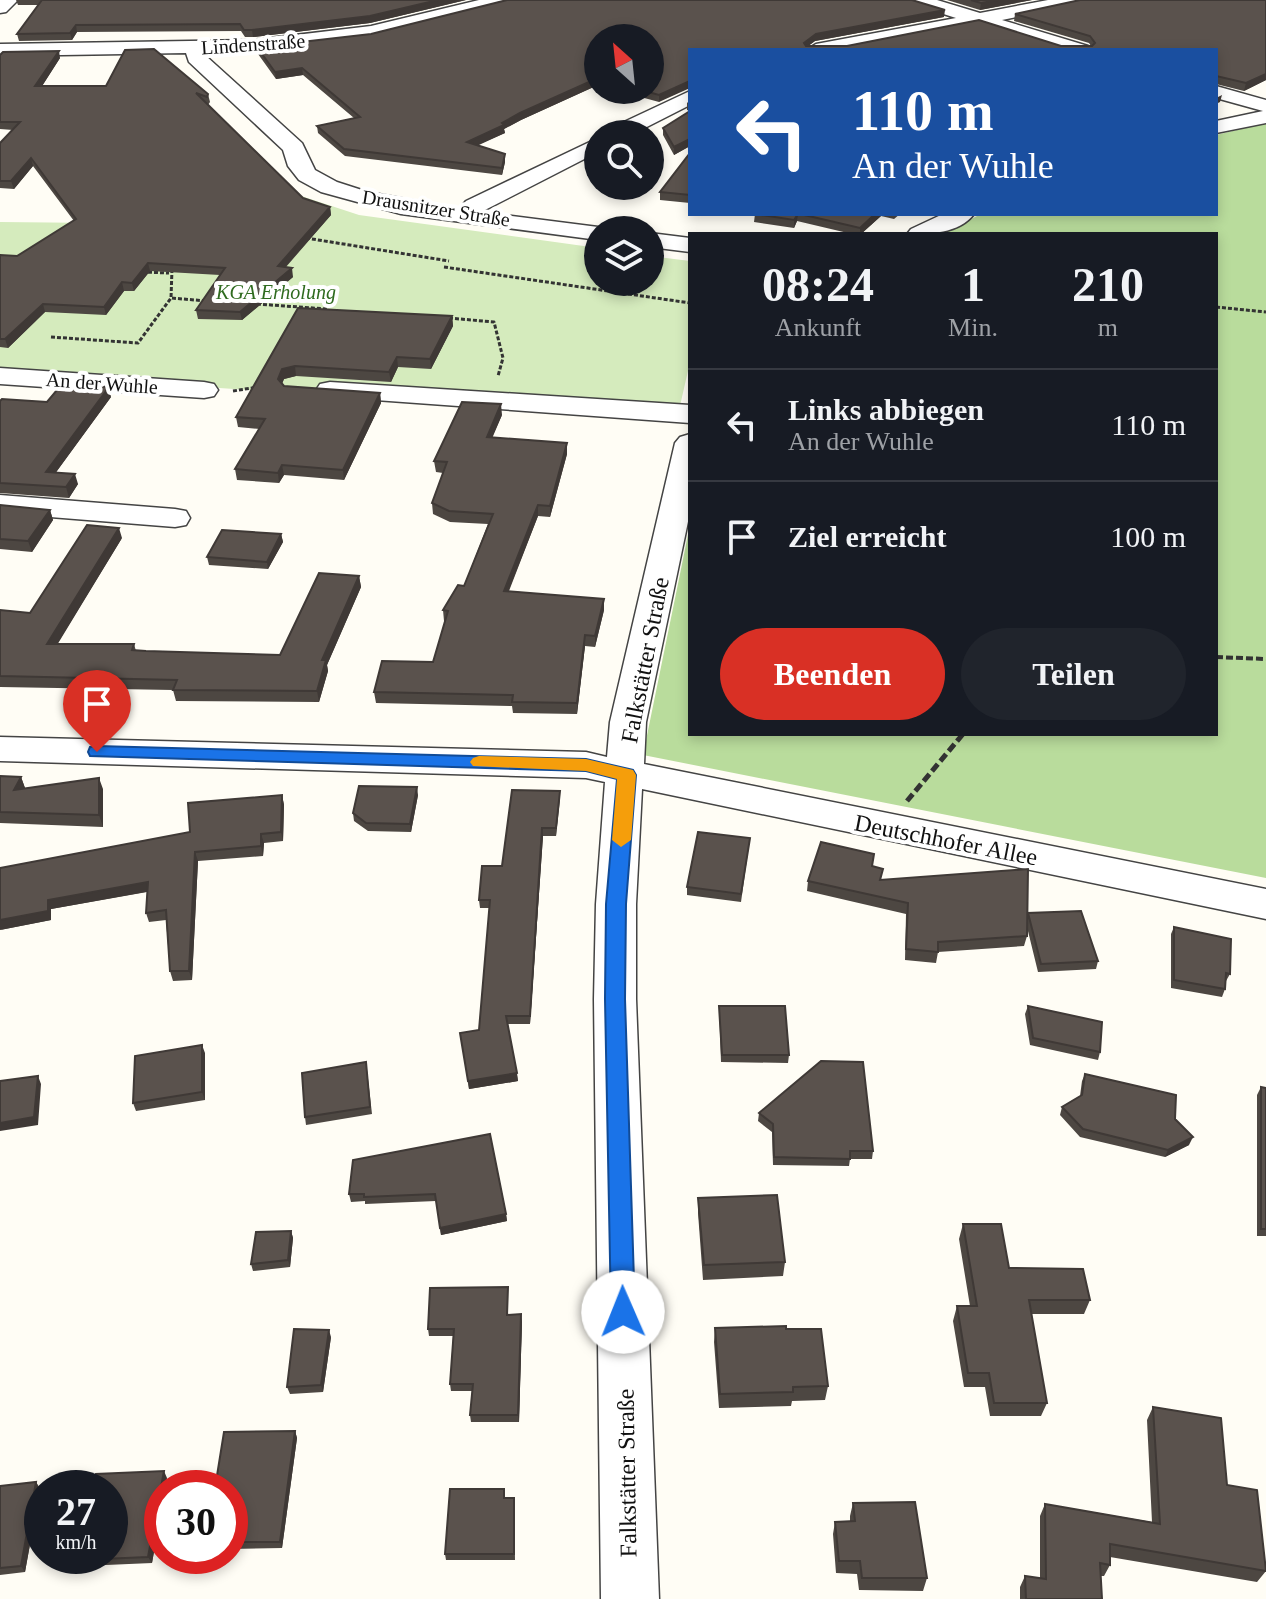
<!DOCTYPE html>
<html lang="de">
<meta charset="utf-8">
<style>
:root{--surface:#171b24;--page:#20242c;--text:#f1f3f6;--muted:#9ea1a6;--line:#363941;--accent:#d93025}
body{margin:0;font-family:Georgia,serif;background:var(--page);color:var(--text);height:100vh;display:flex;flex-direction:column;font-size:30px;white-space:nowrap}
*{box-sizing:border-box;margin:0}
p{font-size:26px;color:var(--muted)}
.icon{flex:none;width:44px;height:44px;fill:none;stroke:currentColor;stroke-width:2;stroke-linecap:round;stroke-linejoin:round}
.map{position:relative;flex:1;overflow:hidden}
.drawer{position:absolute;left:688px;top:232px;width:530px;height:504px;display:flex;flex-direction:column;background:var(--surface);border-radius:0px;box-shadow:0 4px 12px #0003}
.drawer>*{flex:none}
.hud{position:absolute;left:688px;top:48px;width:530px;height:168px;border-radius:0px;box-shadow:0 4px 12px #0003;background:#1a4fa0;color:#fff;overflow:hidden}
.needle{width:52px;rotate:333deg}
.buttons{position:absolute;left:584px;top:24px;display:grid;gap:16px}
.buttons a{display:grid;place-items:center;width:80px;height:80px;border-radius:50%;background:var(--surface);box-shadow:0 4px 12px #0003;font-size:40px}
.speed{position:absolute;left:24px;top:1470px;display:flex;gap:16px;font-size:40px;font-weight:700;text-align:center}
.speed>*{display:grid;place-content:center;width:104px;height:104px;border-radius:50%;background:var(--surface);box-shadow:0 4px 12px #0003;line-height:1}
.speed small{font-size:20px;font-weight:400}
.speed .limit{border:12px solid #d22;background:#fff;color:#111}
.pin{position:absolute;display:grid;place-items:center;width:68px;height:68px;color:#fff;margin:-82px -34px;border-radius:50% 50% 50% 0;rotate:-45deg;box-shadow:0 0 8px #0007}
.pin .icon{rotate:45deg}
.me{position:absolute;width:88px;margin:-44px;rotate:359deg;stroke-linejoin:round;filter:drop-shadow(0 0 6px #0008)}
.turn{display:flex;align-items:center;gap:28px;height:168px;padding:0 32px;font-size:36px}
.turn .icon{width:104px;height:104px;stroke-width:2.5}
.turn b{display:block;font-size:56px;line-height:68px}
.eta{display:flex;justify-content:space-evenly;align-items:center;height:136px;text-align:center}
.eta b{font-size:48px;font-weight:800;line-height:56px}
.action{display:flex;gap:16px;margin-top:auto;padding:16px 32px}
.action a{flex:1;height:92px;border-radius:48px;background:var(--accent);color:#fff;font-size:32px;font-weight:800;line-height:92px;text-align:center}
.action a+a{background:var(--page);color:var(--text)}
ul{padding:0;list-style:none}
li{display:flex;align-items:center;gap:24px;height:112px;padding:0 32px;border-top:2px solid var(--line)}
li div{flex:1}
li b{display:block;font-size:30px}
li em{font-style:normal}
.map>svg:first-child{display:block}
.green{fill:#d5ebbd}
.forest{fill:#b9dc9c}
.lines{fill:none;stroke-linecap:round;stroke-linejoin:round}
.minor-casing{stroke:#444;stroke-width:3}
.path-far2{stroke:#333;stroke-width:3;stroke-dasharray:4 2;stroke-linecap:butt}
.path-far1{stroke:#333;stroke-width:4;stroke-dasharray:7 3;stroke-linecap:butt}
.path{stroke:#333;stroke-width:5;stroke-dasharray:9 4;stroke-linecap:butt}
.minor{fill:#fff;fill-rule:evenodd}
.wall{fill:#4d4742}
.shaded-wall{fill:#3f3936}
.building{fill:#5a524d;stroke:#3f3936;stroke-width:2}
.route{fill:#1a73e8;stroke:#114b97;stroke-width:2}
.slow{fill:#f59e0b}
.labels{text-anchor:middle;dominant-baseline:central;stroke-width:8;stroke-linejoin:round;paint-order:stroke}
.far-street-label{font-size:20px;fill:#111;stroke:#fff}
.far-park-label{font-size:20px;font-style:italic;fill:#2f6b1f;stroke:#fff}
.street-label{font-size:24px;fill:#111;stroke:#fff}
</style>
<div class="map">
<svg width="1266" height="1599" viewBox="0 0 1266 1599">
<rect width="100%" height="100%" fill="#fffdf5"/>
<path class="green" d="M283 190 359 215 598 248V282H650V256L690 261V362L677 419 0 373V222L99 223Z"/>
<path class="forest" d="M1266 123V878L643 755 690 525V734H1216V234H942L981 214H1216V135Z"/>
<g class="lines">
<g class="minor-casing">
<path id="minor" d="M0 0H18L6 12 0 13Z
M479 0H510L507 4 371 38 253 52 206 53V56L302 143 315 170 337 182 368 192 459 209 466 201 598 138V152L481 212 606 228 608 230H598V240L401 214 321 192 299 180 288 166 283 150 189 62 186 53 0 56V44L253 40 371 26Z
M909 0H937L980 13 1048 0H1085L1076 5 1002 20 1088 46 1091 50H1061L978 24 846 50H806L816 44 956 18 912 4Z
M1216 86 1266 100V123L1216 133V121L1263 111 1216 98Z
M690 91V105L633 134H606L609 129Z
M943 214H974C959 234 929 234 907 234L911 229Z
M650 233 690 238V252L650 247Z
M0 368 204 382 214 384 218 390 214 396 204 398 0 384Z
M330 382 690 405V423L320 396 316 390 320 384Z
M690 434V512L646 722 644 764 1266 889V919L642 789 636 904V999L659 1599H601L594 999 596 904 605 782 586 778 0 761V737L586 752 607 757 610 722 675 443 680 437Z
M0 495 175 509 186 511 190 518 186 525 175 527 0 513Z"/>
</g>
<path class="path-far2" d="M306 238 449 261
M444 267 690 303
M172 269 171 298 207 301
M142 272 169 273
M257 304 327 309
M1216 307 1266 312
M449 318 494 322 503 358 498 376
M51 337 138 343 171 298
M233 391 258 387"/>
<path class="path-far1" d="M1216 657 1266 659"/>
<path class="path" d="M907 801 963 734"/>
<use href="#minor" class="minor"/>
</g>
<path class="wall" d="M16 0H466L370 23 253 37H245L241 31 77 32 72 40 19 41 17 34 38 5H18Z
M947 0H1032L980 10Z
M1266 0V80L1244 91 1216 84V50H690L659 102 615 90H650L598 38V85L521 120 504 129 505 133 477 145 505 162 502 175 345 156 318 133 317 126 354 118 303 75 276 79 258 54 257 47 944 17 815 41 808 46H1091L1089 43 1014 21 1015 14Z
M0 55 60 58 42 86 208 94 210 102 208 105 303 198 330 207 331 215 286 267 293 277 242 320 198 319 196 310 220 275 150 271 134 291H124L106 315 45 312 8 348 0 347V255L17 256 74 221 33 166 14 189 0 188V143L13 130 0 129Z
M690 100V111L687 110V103Z
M690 111V146L674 155 663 135V128Z
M690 153V203L660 200V192Z
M755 214H900L894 219 881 216 861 234H852L797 221 794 228 754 222Z
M298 308 452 316 453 326 431 369 398 367 391 382 296 376 284 379 282 383 284 386 380 393 381 403 344 480 284 475 279 483 237 480 235 469 260 429 238 427 236 417Z
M111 397 56 472 78 484 69 498 0 493V401L47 402Z
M502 415 492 437 567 454 550 517 538 516 509 591 604 599V610L595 647 585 646 577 714 513 713 512 706 376 703 374 692 433 662 445 622 444 621 443 610 464 586 488 524 450 522 433 514 432 503 443 473 436 472 434 461Z
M0 505 50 510 53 520 32 552 0 549Z
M281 534 283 542 268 569 209 565 207 557Z
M122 538 57 644H134L136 651 280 655 359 576 361 587 327 665 328 671 319 702 176 701 173 690 0 687V610L30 613Z
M0 776 21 777 25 788 103 789V827L0 823Z
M560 791 556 836H543L530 1024H508L518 1081 469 1089 460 1033 479 1030 490 908H480L479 900 502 866Z
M282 795 284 805 283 841 264 843 263 856 198 861 192 980 173 981 170 971 166 920 149 922 146 913 147 892 51 909V920L0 930 190 832Z
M418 795 411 832 368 831 354 821 353 813Z
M750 838 741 902 687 895V887Z
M872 866 881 880 1027 914 1098 961 1096 969 1038 972 1027 927V936L1024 946 938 952 936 963 905 960 906 914 807 891 808 881Z
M1174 927 1230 974 1226 981 1225 989 1222 997 1171 988V934Z
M719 1006 789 1055 788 1063 721 1062Z
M1028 1006 1100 1052 1098 1060 1030 1045 1025 1014Z
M205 1053V1100L136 1111 133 1103Z
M367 1070 372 1114 306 1125 305 1117Z
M1085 1074 1175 1119 1189 1145 1165 1157 1080 1137 1060 1115 1062 1107 1080 1096 1082 1081Z
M1261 1087 1266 1088V1236H1257V1095Z
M759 1113 873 1151 872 1159H850L849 1166 773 1165 772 1132 758 1121Z
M353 1160 506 1214 507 1221 441 1235 436 1201 365 1204V1201L351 1202 349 1194Z
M698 1198 785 1262 783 1276 703 1280 698 1213Z
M963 1224 1009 1268 1090 1300 1084 1314H1031L1047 1403 1041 1416H990L985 1387H964L953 1321 957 1306H970L959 1239Z
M291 1231 293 1238 290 1267 253 1271 251 1264Z
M508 1287V1315L522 1321 519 1422H471L470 1415 472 1391H451L450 1384 453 1336H429L428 1329Z
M715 1328 786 1329 828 1386 825 1400 792 1401 791 1406 719 1408 714 1342Z
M331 1337 323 1392 290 1394 287 1387Z
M1153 1407 1227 1485 1266 1571 1257 1582 1110 1557V1565L1104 1576H1100L1102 1599H1020V1587L1025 1576 1040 1578V1516L1045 1504 1152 1522 1147 1420Z
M295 1431 297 1438 282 1548 230 1549V1488Z
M167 1478 165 1488H162V1506L152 1563 83 1566 79 1560Z
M36 1482 40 1489 25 1572 0 1575V1486Z
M505 1498H514L515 1560H446L445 1554Z
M853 1503 927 1578 923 1591 859 1590 857 1574 836 1573 833 1534 835 1522 850 1521V1516Z"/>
<path class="shaded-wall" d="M438 0H466L370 23 253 37 252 30Z
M998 0H1032L980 10 981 3Z
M945 10 944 17 815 41 803 50 804 43 816 34Z
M76 25 77 32 72 40 70 33Z
M59 51 60 58 37 94 35 86Z
M302 68 303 75 276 79 275 72Z
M1266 74V80L1244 91 1246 83Z
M598 78V85L521 120 504 129 505 133 468 150 467 142 502 123 520 113Z
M690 81V88L659 102V95Z
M1222 95 1220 102 1216 104V98Z
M690 139V146L674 155V147Z
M505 154V162L502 175V168Z
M31 158 33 166 14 189 11 181Z
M330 207 331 215 279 274 278 266Z
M798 214 797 221 794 228V220Z
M875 214H881V216L861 234H860V228Z
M148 263 150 271 134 291 132 283Z
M292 268 293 277 242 320 240 312Z
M122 282 124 291 106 315 104 307Z
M43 304 45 312 8 348 5 339Z
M452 316 453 326 431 369 430 359Z
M397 357 398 367 391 382 389 372Z
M295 366 296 376 284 379 280 389 278 379 282 369Z
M109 387 111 397 49 482 46 472Z
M380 393 381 403 344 480 343 470Z
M501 404 502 415 488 448 487 437Z
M567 443V454L550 517V506Z
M282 465 284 475 279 483 278 473Z
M75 474 78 484 69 498 66 487Z
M538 505V516L504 602V591Z
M50 510 53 520 32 552 28 541Z
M119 528 122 538 51 655 47 644Z
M281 534 283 542 268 569 267 562Z
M359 576 361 587 327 665 328 671 319 702 317 691 322 660Z
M604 599V610L595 647V636Z
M585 635V646L577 714V703Z
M21 777 25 788 14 790Z
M99 778 103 789V827L99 815Z
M417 787 418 795 411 832 410 824Z
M560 791V799L556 836V828Z
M282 795 284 805 283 841 281 832Z
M542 828 543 836 530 1024V1016Z
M261 834 264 843 263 856 261 846Z
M195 852 198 861 192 980 189 971Z
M148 882 151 891 51 909V920L0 930V920L48 900Z
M202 1045 205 1053V1100L202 1092Z
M517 1073 518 1081 469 1089 468 1081Z
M38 1076 41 1084 38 1125 0 1131V1123Z
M1193 1137 1189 1145 1165 1157 1168 1150Z
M506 1214 507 1221 441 1235 440 1228Z
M291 1231 293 1238 290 1267 288 1260Z
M521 1314 522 1321 519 1422 518 1415Z
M329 1330 331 1337 323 1392 321 1385Z
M295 1431 297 1438 282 1548 280 1542Z
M164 1471 167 1478 165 1488H162V1506L152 1563 148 1557Z
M36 1482 40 1489 25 1572 21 1566Z"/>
<path class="building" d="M42 0H438L370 16 252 30H244L240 24 76 25 70 33 17 34Z
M507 0H912L945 10 816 34 804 43 806 46H847L979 20 1061 46H1092L1095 43 1090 36 1015 14 1080 0H1266V74L1246 83 1216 76V50H690V81L659 95 641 90H650V38H598V78L520 113 502 123 504 125 467 142 505 154 502 168 344 149 317 126 360 117 302 68 275 72 257 47 371 34Z
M971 0H998L981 3Z
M154 49 208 94 207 97 196 93 303 198 330 207 278 266 292 268 240 312 196 310 225 268 148 263 132 283 122 282 104 307 43 304 5 339H0V255L17 256 76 219 31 158 11 181H0V143L20 122H0V55L3 52 59 51 35 86H106L125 50Z
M690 111V139L674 147 663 128Z
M690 153V195L660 192Z
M755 214H798L794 220Z
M800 214H875L860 228Z
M298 308 452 316 430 359 397 357 389 372 295 366 282 369 278 379 284 386 380 393 343 470 282 465 278 473 235 469 265 419 236 417Z
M62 384 109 387 46 472 75 474 66 487 0 483V401L2 399 47 402Z
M462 402 501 404 487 437 567 443 550 506 538 505 504 591 604 599 595 636 585 635 577 703 512 702 513 695 374 692 382 661 433 662 448 611 443 610 458 585 464 586 493 514 449 511 432 503 447 462 434 461Z
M0 505 50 510 28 541 0 539Z
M87 525 119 528 47 644H134L132 650 146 651 280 655 319 573 359 576 322 660H326L317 691 173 690 177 680 0 676V610L30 613Z
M222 530 281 534 267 562 207 557Z
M0 776 21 777 14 790 99 778V815L0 812Z
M359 786 417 787 410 824 366 823 353 813Z
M512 790 560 791 556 828H542L530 1016H506L517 1073 468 1081 460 1033 479 1030 490 900H479L482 866H502Z
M282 795 281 832 261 834V846L195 852 189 971H170L166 910 146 913 148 882 48 900V911L0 920V868L190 832 188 803Z
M698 832 750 838 741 894 687 887Z
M821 842 874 854 872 866 883 869 880 880 1028 869 1027 936 938 942V952L906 949 908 903 808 881Z
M1081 911 1098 961 1041 964 1028 913Z
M1174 927 1231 939 1230 974 1226 973 1225 989 1174 980Z
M719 1006H785L789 1055H722Z
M1028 1006 1102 1022 1100 1052 1033 1038Z
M202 1045V1092L133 1103 135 1056Z
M821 1061 863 1062 873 1151H850V1159L774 1157 773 1124 759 1113Z
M366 1062 370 1107 305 1117 302 1073Z
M1085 1074 1176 1095 1175 1119 1193 1137 1168 1150 1083 1129 1062 1107 1082 1095Z
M38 1076 34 1117 0 1123V1081Z
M1261 1087 1266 1088V1229H1261Z
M490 1134 506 1214 440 1228 435 1194 364 1197V1194H349L353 1160Z
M777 1195 785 1262 704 1265 698 1198Z
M963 1224H1001L1009 1268 1083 1269 1090 1300H1029L1047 1403H994L989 1373H968L957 1306H977Z
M291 1231 288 1260 251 1264 256 1232Z
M508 1287 507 1315 521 1314 518 1415H470L473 1384H450L454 1329H428L430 1288Z
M786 1326V1329H821L828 1386 793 1387V1392L720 1394 715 1328Z
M294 1329 329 1330 321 1385 287 1387Z
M1153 1407 1221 1418 1227 1485 1257 1490 1266 1571 1110 1544V1565L1100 1563 1102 1599H1026L1025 1576 1046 1579 1045 1504 1160 1524Z
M295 1431 280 1542H230V1488H215L224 1432Z
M164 1471 148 1557 79 1560 80 1556H110V1488H94L96 1474Z
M36 1482 21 1566 0 1568V1486Z
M450 1489H504V1498H514V1554H445Z
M915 1502 927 1578H862L860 1561H839L835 1522 855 1521 853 1503Z"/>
<path class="route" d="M97 746 586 759 633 770 636 775 626 904 625 999 635 1312 631 1320 623 1324 614 1320 611 1312 605 999 606 904 617 779 586 771 90 756 88 752 90 747Z"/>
<path class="slow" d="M479 756 586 759 633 770 636 775 631 840 621 847 612 840 617 779 586 771 473 766 470 762 473 758Z"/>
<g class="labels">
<g class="far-street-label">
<text transform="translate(253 44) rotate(-4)">Lindenstraße</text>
<text transform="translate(436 208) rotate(9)">Drausnitzer Straße</text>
<text transform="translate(102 383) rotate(4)">An der Wuhle</text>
</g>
<g class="far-park-label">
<text x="276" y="292">KGA Erholung</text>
</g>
<g class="street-label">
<text transform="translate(645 660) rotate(-79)">Falkstätter Straße</text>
<text transform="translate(946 840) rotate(11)">Deutschhofer Allee</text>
<text transform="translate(627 1473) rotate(-91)">Falkstätter Straße</text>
</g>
</g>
</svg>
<div class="buttons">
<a><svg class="needle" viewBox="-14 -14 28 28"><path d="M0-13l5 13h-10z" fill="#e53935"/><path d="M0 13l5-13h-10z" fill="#9ea1a6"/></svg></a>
<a><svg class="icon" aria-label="search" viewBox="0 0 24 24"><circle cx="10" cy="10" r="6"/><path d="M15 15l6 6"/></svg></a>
<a><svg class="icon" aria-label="layers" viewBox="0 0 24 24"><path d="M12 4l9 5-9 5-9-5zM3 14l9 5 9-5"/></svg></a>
</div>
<div class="speed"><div>27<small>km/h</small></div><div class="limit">30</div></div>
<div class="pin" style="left:97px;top:752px;background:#d93025"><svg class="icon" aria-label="arrive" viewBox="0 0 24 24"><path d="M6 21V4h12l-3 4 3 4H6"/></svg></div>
<svg class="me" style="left:623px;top:1312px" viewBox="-20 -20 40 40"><circle r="19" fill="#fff"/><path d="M0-13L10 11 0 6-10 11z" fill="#1a73e8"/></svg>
<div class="hud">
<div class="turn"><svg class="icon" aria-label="left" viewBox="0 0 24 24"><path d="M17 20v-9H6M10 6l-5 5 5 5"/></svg><div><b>110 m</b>An der Wuhle</div></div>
</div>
<section class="drawer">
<div class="eta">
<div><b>08:24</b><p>Ankunft</p></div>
<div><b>1</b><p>Min.</p></div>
<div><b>210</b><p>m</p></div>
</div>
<ul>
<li><svg class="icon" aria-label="left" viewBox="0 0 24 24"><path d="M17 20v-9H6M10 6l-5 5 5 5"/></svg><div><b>Links abbiegen</b><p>An der Wuhle</p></div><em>110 m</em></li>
<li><svg class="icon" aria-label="arrive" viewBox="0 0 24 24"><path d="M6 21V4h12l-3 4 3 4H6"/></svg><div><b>Ziel erreicht</b></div><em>100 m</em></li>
</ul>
<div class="action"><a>Beenden</a><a>Teilen</a></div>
</section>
</div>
